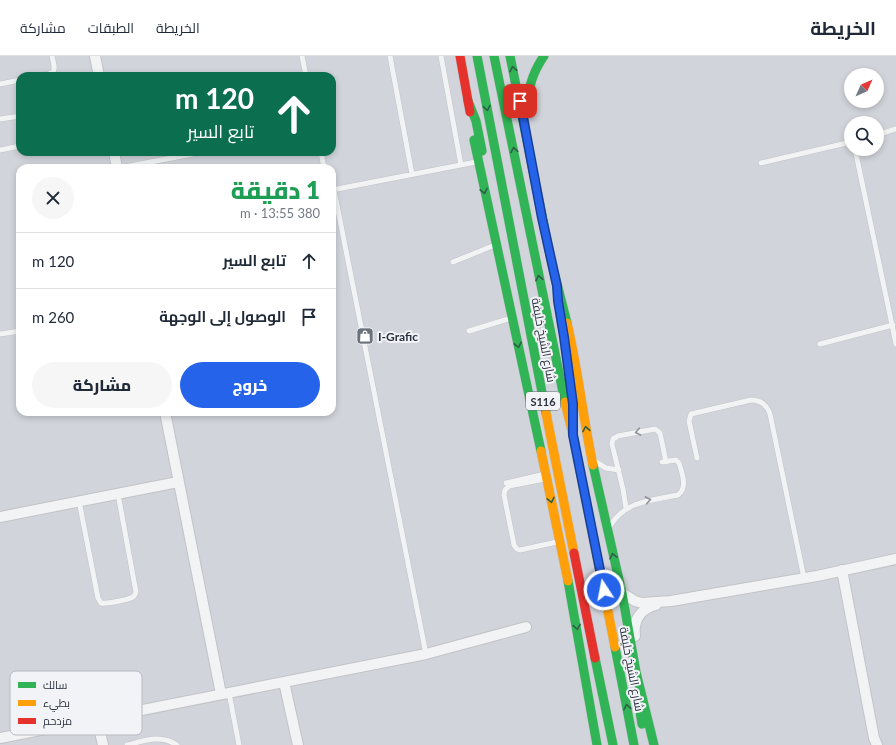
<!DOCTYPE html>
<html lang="ar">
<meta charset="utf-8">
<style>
:root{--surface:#fff;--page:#f6f6f7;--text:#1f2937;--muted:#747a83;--line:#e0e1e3;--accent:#2563eb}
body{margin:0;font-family:Lato,Cairo,sans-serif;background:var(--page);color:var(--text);direction:rtl;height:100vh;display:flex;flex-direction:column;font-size:15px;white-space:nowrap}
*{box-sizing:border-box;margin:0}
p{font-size:13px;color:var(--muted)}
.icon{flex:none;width:22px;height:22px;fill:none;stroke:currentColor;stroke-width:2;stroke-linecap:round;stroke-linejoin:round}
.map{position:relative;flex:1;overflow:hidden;direction:ltr}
.sheet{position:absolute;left:16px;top:108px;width:320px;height:252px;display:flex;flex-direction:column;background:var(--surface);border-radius:12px;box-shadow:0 2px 6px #0003;direction:rtl}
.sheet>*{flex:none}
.top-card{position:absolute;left:16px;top:16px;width:320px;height:84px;border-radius:12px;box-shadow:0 2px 6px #0003;direction:rtl;background:#0b6e4f;color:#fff;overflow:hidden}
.needle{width:26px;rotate:45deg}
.controls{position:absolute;left:844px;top:12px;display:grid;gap:8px}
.controls a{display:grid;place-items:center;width:40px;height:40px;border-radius:50%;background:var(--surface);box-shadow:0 2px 6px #0003;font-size:20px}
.pin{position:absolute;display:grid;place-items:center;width:34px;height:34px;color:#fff;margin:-17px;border-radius:8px;box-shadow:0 2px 6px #0006}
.me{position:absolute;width:44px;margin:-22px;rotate:349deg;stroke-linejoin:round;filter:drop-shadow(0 0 3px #0008)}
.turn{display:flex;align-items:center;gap:14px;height:84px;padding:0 16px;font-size:18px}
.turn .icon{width:52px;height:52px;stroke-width:2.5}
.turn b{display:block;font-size:28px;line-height:34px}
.round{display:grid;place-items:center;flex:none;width:42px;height:42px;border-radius:21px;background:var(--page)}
.headline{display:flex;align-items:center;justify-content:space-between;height:68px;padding:0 16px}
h1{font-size:24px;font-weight:800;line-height:30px;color:#1e9e55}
.action{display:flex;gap:8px;margin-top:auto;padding:8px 16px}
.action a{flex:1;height:46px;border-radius:24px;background:var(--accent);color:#fff;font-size:16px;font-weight:800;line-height:46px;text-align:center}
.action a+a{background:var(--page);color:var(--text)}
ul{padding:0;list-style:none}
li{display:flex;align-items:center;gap:12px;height:56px;padding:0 16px;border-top:1px solid var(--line)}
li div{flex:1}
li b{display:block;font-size:15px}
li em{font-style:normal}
header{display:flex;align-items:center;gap:24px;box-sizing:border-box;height:56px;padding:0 20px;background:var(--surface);border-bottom:1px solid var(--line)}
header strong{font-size:19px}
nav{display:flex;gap:22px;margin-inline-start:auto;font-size:14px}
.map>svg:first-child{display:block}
.built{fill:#d2d4db;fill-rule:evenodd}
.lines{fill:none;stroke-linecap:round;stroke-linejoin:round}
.lane-casing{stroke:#c1c3c6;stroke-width:6}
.street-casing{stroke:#c1c3c6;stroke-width:12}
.fast-casing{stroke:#c1c3c6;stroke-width:10}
.slow-casing{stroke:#c1c3c6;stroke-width:10}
.jam-casing{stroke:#c1c3c6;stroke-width:10}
.lane{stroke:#f2f3f5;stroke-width:5}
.street{stroke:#f2f3f5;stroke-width:10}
.fast{stroke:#30b455;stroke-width:9}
.slow{stroke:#ff9f0a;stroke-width:9}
.jam{stroke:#e5322d;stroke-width:9}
.oneway{stroke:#2d6047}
.oneway2{stroke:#8e929a}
.route-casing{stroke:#184099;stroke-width:10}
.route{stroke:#2563eb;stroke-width:7}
.labels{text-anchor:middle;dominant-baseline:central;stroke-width:4;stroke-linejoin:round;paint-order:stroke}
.shield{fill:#f1f3f6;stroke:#666c76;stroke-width:1}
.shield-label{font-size:11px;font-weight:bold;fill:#2b323f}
.poi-label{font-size:12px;font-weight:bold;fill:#2b323f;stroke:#f1f3f6;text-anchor:start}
.street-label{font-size:12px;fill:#2b323f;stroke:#f1f3f6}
.key{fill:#f1f3f6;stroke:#b6b9bf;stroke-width:1}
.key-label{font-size:11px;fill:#2b323f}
</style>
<header>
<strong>الخريطة</strong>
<nav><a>الخريطة</a><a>الطبقات</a><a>مشاركة</a></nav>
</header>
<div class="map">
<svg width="896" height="689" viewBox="0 0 896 689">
<rect width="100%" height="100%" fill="#e3e5e8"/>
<path class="built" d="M0 0H896V689H0ZM851 19H877V45H851ZM20 20H332V96H20ZM851 67H877V93H851ZM20 112H332V356H20Z"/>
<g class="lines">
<g class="lane-casing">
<path id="lane" d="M302 0 306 20
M390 0 412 118
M441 0 461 109
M39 20C56 17 56 17 52 0
M0 28 20 24
M0 63 20 60
M877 79 896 73
M855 93 896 288
M0 94 20 90
M321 96 324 112
M761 107 851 86
M119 112 203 96
M332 134 476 106
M334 134 426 598
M453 206 495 189
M469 275 511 262
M0 278 20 275
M820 288 893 269
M697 402 689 365 691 358 751 344C761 344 767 349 770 358L804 522
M596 406 606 412 619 414
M545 423 509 430 505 434 504 439 514 489 517 493 520 494 557 486
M506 427 545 418
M79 445 98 542 101 547C107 548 127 544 133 541 135 539 135 538 136 536L118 438
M626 452 623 433 612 388 613 383 618 380 655 373 660 377 666 406
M610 470C625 445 652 444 678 439 688 432 682 417 679 407L676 404 662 406
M229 637 239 689
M127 689C144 685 160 678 177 689"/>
</g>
<g class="street-casing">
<path id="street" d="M95 0 99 20
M114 96 117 112
M165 356 221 638
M0 461 178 426
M842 514 874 682 877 689
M622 537 635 545 642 547 671 545 817 520 896 503
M635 580C633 564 640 553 656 549
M284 626 298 689
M97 663 103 689
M0 682 426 598 526 571"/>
</g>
<g class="fast-casing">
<path id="fast" d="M477 0 546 357
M494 0 565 346
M510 0 551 204 567 267
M468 45 476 65 482 95
M527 55C527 34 532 17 544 0
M474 84 541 395
M557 230 562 270
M593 409 622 537 636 616 654 689
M568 525 597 689
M615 591 634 689
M595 602 613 689
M640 633 639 649 642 668"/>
</g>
<g class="slow-casing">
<path id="slow" d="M567 267C578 313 583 362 593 409
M565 346 573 379 615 591
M546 357 574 497
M541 395 568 525"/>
</g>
<g class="jam-casing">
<path id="jam" d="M460 0 470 56
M574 497 595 602"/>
</g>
<use href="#lane" class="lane"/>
<use href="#street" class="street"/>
<use href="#fast" class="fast"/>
<use href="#slow" class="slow"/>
<use href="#jam" class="jam"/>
</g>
<defs><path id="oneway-chevron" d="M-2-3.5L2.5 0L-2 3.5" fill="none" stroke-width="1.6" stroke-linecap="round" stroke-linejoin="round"/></defs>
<g class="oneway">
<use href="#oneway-chevron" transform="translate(513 13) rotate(-101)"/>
<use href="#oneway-chevron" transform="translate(487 52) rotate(79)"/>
<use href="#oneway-chevron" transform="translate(514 94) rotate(-101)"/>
<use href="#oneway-chevron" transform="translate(484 135) rotate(78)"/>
<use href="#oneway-chevron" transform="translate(539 222) rotate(-101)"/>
<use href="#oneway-chevron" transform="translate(518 289) rotate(78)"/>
<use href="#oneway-chevron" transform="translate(586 373) rotate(-100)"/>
<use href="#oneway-chevron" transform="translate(551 444) rotate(78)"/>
<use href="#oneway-chevron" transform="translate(613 500) rotate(-103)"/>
<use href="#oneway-chevron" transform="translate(577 571) rotate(80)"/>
<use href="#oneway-chevron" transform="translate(627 651) rotate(-101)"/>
</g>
<g class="oneway2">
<use href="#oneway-chevron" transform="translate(638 376) rotate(169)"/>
<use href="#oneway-chevron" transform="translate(648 444) rotate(-11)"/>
</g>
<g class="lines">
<g class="route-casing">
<path id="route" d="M520 45 542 162 557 230 558 245 564 281 573 348V379L604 534"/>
</g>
<use href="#route" class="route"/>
</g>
<defs>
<g id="shop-square" transform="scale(0.9)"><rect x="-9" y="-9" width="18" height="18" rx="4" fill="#6b717a" stroke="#f1f3f6"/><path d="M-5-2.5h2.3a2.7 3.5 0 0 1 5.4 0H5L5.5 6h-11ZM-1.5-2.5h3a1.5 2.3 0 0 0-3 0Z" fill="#fff"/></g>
</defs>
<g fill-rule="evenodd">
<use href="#shop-square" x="365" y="280"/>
</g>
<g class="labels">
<rect class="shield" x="526" y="336" width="34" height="18" rx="3"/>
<g class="shield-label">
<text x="543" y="345">S116</text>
</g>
<g class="poi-label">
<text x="378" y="280">I-Grafic</text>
</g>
<g class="street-label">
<text transform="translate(544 284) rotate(79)">شارع الشيخ خليفة</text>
<text transform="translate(632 613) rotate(79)">شارع الشيخ خليفة</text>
</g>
</g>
<rect x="10" y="615" width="132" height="64" rx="6" class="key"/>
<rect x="18" y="626" width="18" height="6" fill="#30b455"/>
<rect x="18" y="644" width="18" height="6" fill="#ff9f0a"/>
<rect x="18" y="662" width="18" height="6" fill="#e5322d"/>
<g class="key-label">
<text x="43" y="633">سالك</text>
<text x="43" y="651">بطيء</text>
<text x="43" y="669">مزدحم</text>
</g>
</svg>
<div class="controls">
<a><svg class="needle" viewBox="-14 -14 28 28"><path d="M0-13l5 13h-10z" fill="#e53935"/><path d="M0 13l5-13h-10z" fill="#747a83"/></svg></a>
<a><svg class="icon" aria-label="search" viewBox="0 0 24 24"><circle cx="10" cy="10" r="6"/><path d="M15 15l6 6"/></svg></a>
</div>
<div class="pin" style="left:520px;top:45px;background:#d93025"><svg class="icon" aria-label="arrive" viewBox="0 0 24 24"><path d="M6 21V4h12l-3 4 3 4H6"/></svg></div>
<svg class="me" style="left:604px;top:534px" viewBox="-20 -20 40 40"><circle r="17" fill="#2563eb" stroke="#fff" stroke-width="3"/><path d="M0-11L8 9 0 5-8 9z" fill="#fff"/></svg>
<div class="top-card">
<div class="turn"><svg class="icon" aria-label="ahead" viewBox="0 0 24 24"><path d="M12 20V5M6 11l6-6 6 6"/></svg><div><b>120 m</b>تابع السير</div></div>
</div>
<section class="sheet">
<div class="headline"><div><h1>1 دقيقة</h1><p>380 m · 13:55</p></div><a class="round"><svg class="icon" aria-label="close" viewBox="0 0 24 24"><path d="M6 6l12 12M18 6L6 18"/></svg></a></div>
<ul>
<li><svg class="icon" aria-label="ahead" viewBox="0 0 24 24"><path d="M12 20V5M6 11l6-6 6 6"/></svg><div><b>تابع السير</b></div><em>120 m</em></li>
<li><svg class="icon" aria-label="arrive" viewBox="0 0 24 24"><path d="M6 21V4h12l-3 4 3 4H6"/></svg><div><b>الوصول إلى الوجهة</b></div><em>260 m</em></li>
</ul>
<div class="action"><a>خروج</a><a>مشاركة</a></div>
</section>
</div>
